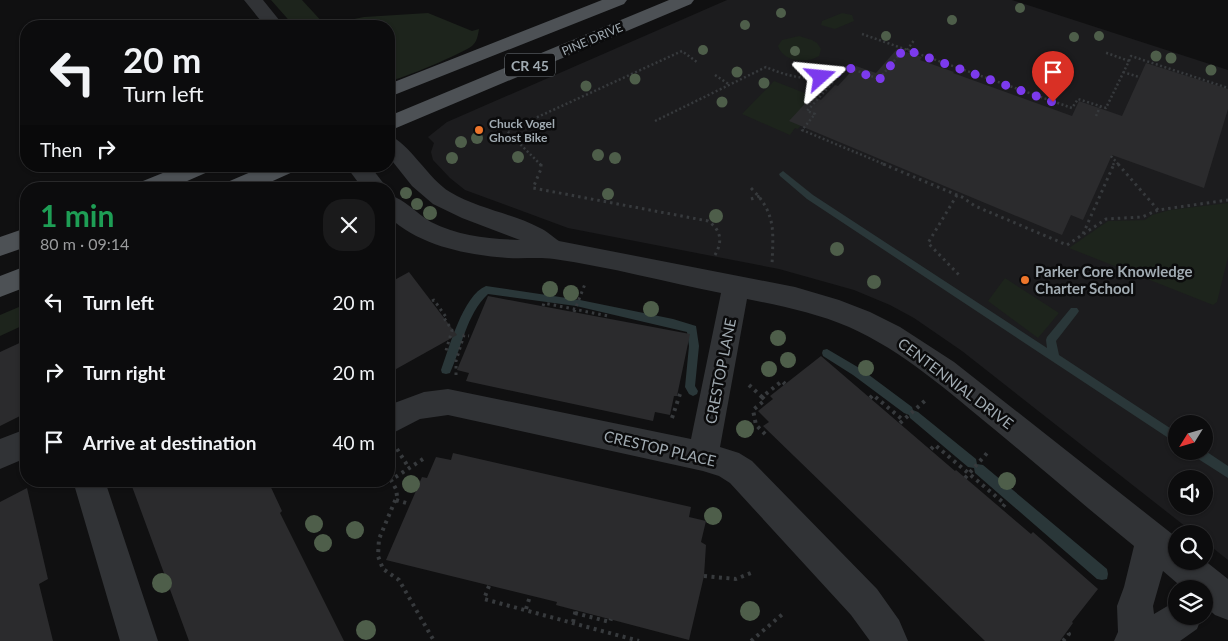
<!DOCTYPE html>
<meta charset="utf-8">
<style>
:root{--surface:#0c0c0d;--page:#1a1a1b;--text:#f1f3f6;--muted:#9a9b9d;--line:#2c2c2e}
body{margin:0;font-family:Lato,sans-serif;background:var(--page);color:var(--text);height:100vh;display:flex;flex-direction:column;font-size:19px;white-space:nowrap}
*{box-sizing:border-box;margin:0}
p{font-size:16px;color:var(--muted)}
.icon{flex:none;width:28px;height:28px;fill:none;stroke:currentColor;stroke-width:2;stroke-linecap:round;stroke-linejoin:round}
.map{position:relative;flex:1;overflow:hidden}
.drawer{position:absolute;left:20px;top:182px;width:375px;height:305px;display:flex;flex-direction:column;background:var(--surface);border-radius:20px;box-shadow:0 1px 4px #0004,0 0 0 1px var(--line)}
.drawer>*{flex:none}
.top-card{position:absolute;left:20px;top:20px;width:375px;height:152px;border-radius:20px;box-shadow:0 1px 4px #0004,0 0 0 1px var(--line);background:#0c0c0d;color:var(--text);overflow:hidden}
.needle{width:32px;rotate:233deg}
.buttons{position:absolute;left:1168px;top:415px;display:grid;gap:10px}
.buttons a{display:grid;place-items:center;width:45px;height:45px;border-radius:50%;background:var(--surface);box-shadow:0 1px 4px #0004,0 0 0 1px var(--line);font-size:25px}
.pin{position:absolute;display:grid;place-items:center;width:42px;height:42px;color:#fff;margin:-51px -21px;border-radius:50% 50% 50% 0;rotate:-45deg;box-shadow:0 0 5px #0007}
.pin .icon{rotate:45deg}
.me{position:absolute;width:55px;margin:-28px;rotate:72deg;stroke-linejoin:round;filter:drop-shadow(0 0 4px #0008)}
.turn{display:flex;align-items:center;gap:18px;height:105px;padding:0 20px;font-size:22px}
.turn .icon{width:65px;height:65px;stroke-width:2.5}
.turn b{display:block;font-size:35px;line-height:42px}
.then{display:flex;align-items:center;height:48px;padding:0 20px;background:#0003;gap:10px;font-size:19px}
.round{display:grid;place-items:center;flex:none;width:52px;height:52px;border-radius:20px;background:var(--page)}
.summary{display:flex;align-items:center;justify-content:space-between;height:85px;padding:0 20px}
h1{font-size:30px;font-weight:700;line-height:38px;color:#1e9e55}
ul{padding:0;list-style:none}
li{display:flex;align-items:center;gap:15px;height:70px;padding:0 20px}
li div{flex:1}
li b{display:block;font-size:19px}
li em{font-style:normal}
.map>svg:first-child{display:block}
.built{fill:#1c1c1e;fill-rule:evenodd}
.green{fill:#1d241c}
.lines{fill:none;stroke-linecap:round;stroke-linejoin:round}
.stream{fill:#2a3739;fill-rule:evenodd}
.building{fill:#2b2b2d}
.path-far2{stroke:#373a3d;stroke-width:2.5;stroke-dasharray:2 2.5;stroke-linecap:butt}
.path-far1{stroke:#373a3d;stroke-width:3;stroke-dasharray:2.5 4;stroke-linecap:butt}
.path{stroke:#373a3d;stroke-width:4;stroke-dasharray:3 4.5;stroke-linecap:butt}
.minor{fill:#313336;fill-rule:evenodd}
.major{fill:#4d5155;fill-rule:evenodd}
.tree{fill:#4e5e4a}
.route{stroke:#7c3aed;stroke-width:9;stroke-dasharray:0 16.2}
.poi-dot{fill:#ee762b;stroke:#0b0b0c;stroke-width:2}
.labels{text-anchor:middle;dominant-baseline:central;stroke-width:5;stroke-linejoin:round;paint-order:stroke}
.far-street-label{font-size:12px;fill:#a1abb2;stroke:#0b0b0c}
.far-poi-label{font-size:12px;font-weight:bold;fill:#a1abb2;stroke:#0b0b0c;text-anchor:start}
.shield{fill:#0b0b0c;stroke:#747b80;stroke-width:1}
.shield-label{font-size:14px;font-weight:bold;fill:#a1abb2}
.poi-label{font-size:15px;font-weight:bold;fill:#a1abb2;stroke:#0b0b0c;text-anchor:start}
.street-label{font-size:15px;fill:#a1abb2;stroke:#0b0b0c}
</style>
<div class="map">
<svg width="1228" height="641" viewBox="0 0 1228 641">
<rect width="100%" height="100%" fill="#101011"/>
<path class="built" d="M727 0H1012L1228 70V560L1204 541V534H1195L962 351 914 318 890 305 854 290 779 269 568 228 465 190 450 178 433 160 431 152 434 143 428 137 447 122ZM1176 424H1204V451H1176ZM1176 479H1204V506H1176Z"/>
<path class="green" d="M271 0H302L325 25 364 17 428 13 472 31 479 29C478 35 477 42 472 46 461 54 402 79 389 81V26H294Z
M842 13 852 15 854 21 835 29 821 25 822 21Z
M799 36 812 40 817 43 821 49 819 56C806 64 783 62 778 46L782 40Z
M774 81 815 97 811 114 798 129 795 128 790 135 742 114Z
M1228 203V257L1217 302 1213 305 1069 248 1108 221 1145 220 1152 215 1170 210Z
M1005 278 1059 313 1038 338 988 301Z
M26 304V324L0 336V315Z"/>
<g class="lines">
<path class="stream" d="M783 171 813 195 1047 348 1046 340 1047 337 1071 308H1077L1079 311 1077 314 1056 341 1059 355 1176 432V443L807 199 780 176 779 174Z
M486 286 580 300 673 319 696 326 699 346 695 386 698 391 697 394 693 396 689 394 685 387 689 346 687 332 576 306 488 294C466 315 462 347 450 373L446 374 442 373 441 370C449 349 463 295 486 286Z
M827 349 861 369 912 407 913 410 918 412 976 459 977 464 983 465 1107 569 1108 574 1107 579 1102 580 1097 579 975 473 974 468 968 467 910 418 909 415 904 413 853 375 823 356 822 353 823 350Z
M1204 450 1228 466V478L1192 455 1190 451H1204Z"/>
</g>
<path class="building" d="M897 49 922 57 920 60 954 72 953 73 1072 116 1079 101 1122 116 1146 63 1228 89V109L1204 188 1112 155 1083 220 1071 215 1062 235 789 121 812 96 821 100 835 85 838 86 856 66 876 73Z
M409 272 457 335 389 373V283Z
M488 296 690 334 677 396H674L670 415 655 412 653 421 466 381 469 373 457 370Z
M26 340V413L0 426V352Z
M821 356 955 471 956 470 1031 534 1033 532 1098 589 1072 622 1073 623 1060 641H985L763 426 769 422 758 411 773 399 770 396Z
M453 453 691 507 689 517 706 521 701 542 706 545 704 576 689 640 556 605 557 602 386 560 422 477 427 478 436 457 451 460Z
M130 481H268L282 511 280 513 344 641H189Z
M27 488 48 579 39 584 53 641H0V502Z"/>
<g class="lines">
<path class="path-far2" d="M862 34 1072 108 1078 99 1106 108 1129 61 1104 52
M907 50 915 39
M1129 61 1131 56 1228 88
M1123 72 1139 77
M715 75 730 85
M821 77 833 82 807 111 815 114 802 130 886 165
M1053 102 1060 88
M1096 116 1100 107
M655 121 766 67C793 79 821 84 847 67L879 79 904 49
M1111 156 1119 165
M541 165 507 131 682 51 697 62
M1113 165 1115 161"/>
<path class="path-far1" d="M541 164V169L533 188 708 221C721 230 723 241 715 255
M883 164 962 197 975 206 1067 245 1106 219 1142 217 1158 210 1228 200
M1118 164 1158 210
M751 188C777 214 773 232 772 266
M957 195 928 243 960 276
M751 199 760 196
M1083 234 1114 164
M432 301 434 300 446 317 444 318 452 330 445 354
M543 306 544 303 608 316V318
M574 312 585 284
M456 375V361L464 335 469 336"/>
<path class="path" d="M749 385 762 397 782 381 785 384
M762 397 765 400 753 410 756 425 766 435
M870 398 873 395 903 420
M672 418 680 394
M900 423 927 399
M397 449 409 468
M931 449 935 445 1005 504 1002 508
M423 459 391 480 396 489 397 496 379 539 378 556 383 569 399 580 434 641
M965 478 988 452
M396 500 410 504
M704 576 736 579 751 573
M489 586 484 599 639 641
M526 609 530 596
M575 613 610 622 611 619
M573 622 576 609
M751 641 785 612
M1063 641 1069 634 1067 632"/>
<path class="minor" d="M244 0H263L284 26H265Z
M389 136C408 141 429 180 450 192 478 209 512 213 540 228 547 231 553 237 559 241L795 287 839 300 870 312 900 327 954 362 1176 537V561H1204V560L1228 579V620L1215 615 1204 605V589H1184L1163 571 1153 606 1154 614 1176 601V616H1202L1197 629 1180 641H1114L1118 632 1117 606 1124 587 1134 546C1087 508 1041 468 994 429 949 392 903 351 849 327 816 313 782 306 747 299L720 447 739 453 752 461 877 589 899 620 908 641H870L851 615 730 483 719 476 703 471 448 415 420 419 389 435V405L424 392 448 389 691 439 721 293C666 282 610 267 554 259 539 257 523 259 508 258 467 255 420 246 389 217V195C405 199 417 214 431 222 458 236 490 239 520 240L462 218 433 204 412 186 389 157Z
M346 166H370L388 189H363Z
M26 429V458L0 469V439Z
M73 481H105L158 641H120Z"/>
<path class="major" d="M602 0H627L624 4 389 97V84Z
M669 0H694L691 4 389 131V116Z
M180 166H213L210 171 169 189H134L138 183Z
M265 166H298L295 171 255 189H221L225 183Z
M26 228V247L0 256V237Z
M26 266V287L0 297V276Z"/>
</g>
<g class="tree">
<circle cx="1020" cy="8" r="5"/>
<circle cx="781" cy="13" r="5"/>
<circle cx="952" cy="20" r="5"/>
<circle cx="745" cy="25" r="5"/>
<circle cx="886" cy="36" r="5"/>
<circle cx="1099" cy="36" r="5"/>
<circle cx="1074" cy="37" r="5"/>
<circle cx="703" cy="50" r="5"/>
<circle cx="795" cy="51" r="5"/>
<circle cx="1156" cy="56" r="5.5"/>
<circle cx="1171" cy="58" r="5.5"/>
<circle cx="1045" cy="63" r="5.5"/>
<circle cx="1211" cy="70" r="5.5"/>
<circle cx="737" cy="72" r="5.5"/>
<circle cx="635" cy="79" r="5.5"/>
<circle cx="764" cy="83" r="5.5"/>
<circle cx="586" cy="86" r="5.5"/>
<circle cx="722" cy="102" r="5.5"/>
<circle cx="477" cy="138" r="6"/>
<circle cx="461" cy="142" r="6"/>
<circle cx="598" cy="155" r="6"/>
<circle cx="518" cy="157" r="6"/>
<circle cx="452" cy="158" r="6"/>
<circle cx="615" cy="158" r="6"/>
<circle cx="406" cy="193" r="6"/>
<circle cx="608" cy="194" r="6"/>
<circle cx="417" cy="204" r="6"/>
<circle cx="430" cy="213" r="7"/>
<circle cx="716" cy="216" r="7"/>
<circle cx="837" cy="249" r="7"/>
<circle cx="874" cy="282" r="7"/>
<circle cx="550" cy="289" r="8"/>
<circle cx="571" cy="293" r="8"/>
<circle cx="651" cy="309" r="8"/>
<circle cx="778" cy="338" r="8"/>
<circle cx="788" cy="360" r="8"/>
<circle cx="866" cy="368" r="8"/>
<circle cx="769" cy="369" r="8"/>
<circle cx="745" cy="429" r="9"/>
<circle cx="1007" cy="481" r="9"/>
<circle cx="411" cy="484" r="9"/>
<circle cx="713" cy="516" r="9"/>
<circle cx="314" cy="524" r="9"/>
<circle cx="355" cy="530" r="9"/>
<circle cx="323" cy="543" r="9"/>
<circle cx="162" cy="583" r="10"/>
<circle cx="750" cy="611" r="10"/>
<circle cx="366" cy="630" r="10"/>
</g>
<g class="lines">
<path class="route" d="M821 77 838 73 847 67 879 80 904 49 1053 102"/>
</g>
<g class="poi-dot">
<circle cx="479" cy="130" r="5"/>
<circle cx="1025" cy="280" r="5"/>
</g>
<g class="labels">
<g class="far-street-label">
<text transform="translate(592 39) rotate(-23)">PINE DRIVE</text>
</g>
<g class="far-poi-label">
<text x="489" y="123">Chuck Vogel<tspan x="489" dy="14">Ghost Bike</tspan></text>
</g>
<rect class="shield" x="505" y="53.5" width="50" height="23" rx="4"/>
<g class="shield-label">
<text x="530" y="65">CR 45</text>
</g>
<g class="poi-label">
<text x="1035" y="271">Parker Core Knowledge<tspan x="1035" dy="17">Charter School</tspan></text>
</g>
<g class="street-label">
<text transform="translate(720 371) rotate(-79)">CRESTOP LANE</text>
<text transform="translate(956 383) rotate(37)">CENTENNIAL DRIVE</text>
<text transform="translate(660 448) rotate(13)">CRESTOP PLACE</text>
</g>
</g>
</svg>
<div class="buttons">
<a><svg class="needle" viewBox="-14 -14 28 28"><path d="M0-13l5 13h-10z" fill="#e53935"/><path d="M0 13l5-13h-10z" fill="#9a9b9d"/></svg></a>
<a><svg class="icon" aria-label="sound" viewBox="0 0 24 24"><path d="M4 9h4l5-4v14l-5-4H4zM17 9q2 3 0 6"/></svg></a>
<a><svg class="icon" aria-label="search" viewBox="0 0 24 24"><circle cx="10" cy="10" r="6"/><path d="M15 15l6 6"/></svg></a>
<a><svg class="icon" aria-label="layers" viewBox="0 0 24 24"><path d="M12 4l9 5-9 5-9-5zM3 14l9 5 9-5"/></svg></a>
</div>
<div class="pin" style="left:1053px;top:102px;background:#d93025"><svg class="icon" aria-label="arrive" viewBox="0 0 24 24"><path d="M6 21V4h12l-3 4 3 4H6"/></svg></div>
<svg class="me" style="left:821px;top:77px" viewBox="-20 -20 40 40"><path d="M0-17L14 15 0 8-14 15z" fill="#7c3aed" stroke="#fff" stroke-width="4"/></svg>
<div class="top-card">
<div class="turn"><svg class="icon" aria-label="left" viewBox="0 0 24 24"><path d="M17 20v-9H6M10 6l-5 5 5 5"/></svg><div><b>20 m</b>Turn left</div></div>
<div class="then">Then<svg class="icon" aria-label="right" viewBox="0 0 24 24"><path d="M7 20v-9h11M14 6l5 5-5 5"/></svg></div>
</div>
<section class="drawer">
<div class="summary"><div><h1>1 min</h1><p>80 m · 09:14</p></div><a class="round"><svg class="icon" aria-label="close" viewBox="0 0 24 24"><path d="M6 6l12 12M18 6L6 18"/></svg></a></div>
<ul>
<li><svg class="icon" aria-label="left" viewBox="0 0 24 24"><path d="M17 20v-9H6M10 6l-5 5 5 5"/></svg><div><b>Turn left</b></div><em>20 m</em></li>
<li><svg class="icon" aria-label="right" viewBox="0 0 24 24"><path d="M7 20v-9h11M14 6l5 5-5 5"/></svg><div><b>Turn right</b></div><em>20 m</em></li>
<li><svg class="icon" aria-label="arrive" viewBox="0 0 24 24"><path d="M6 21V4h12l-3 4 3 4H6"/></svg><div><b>Arrive at destination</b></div><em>40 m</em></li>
</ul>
</section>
</div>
